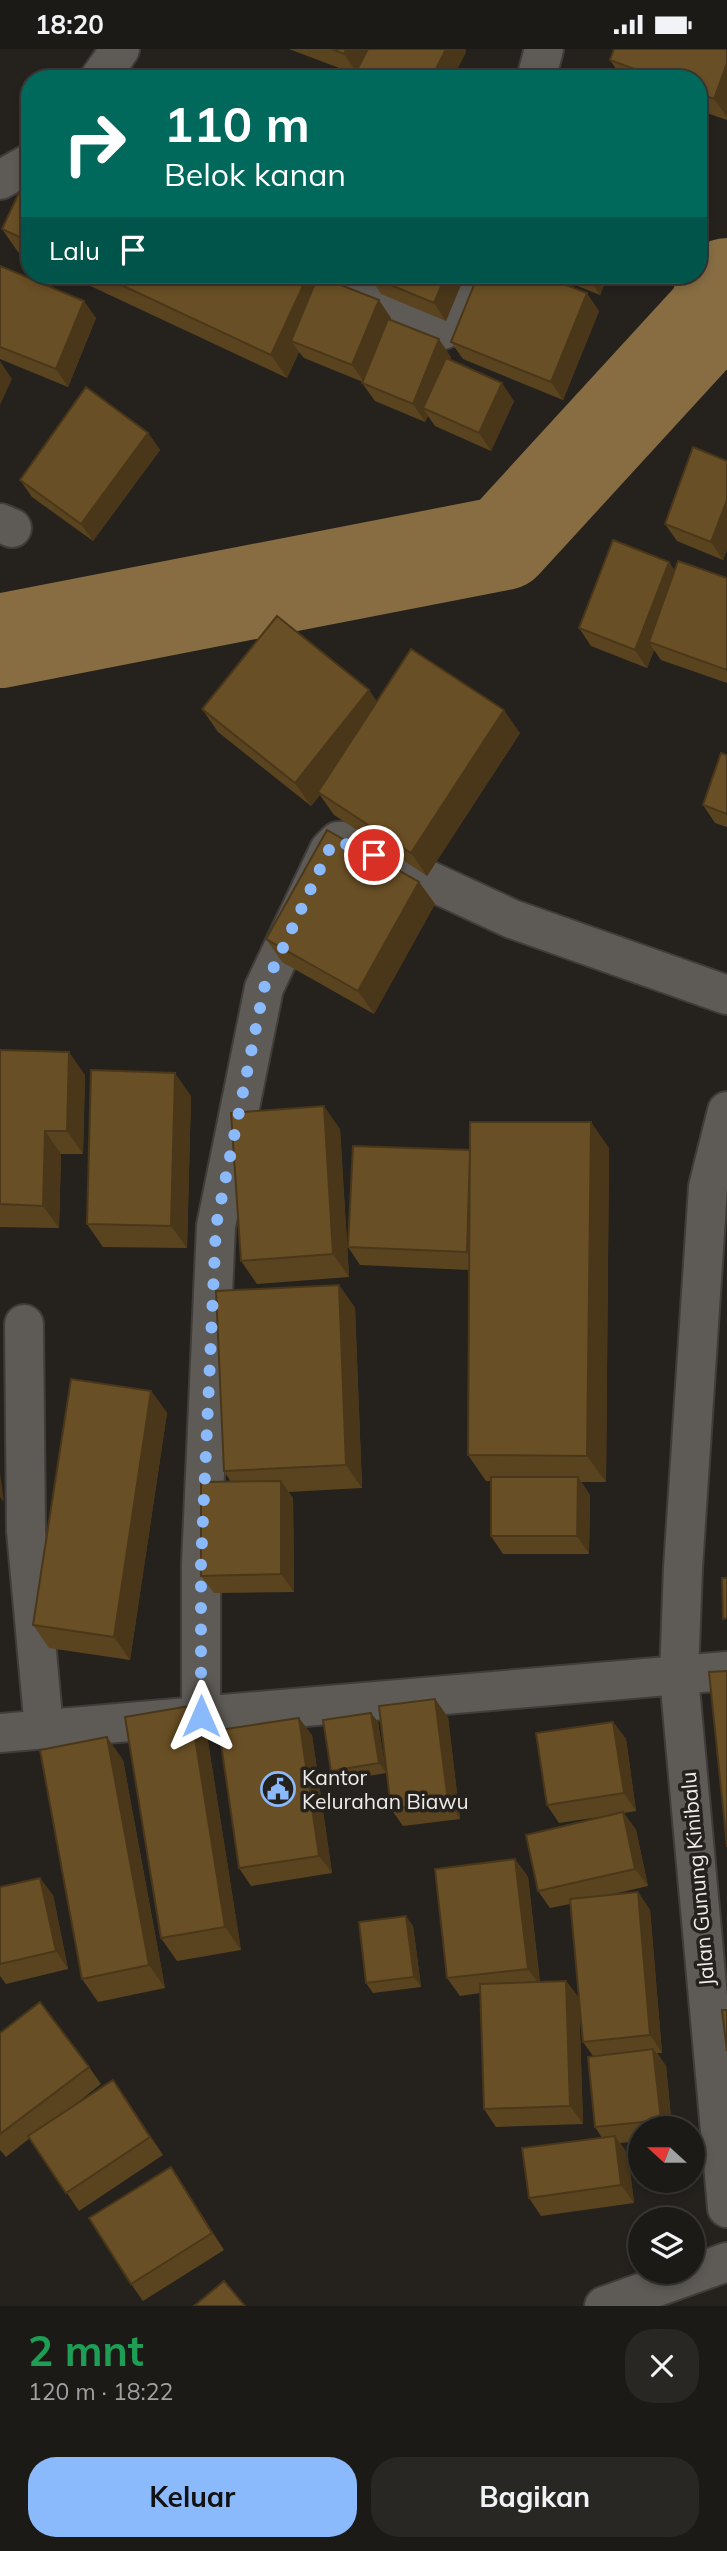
<!DOCTYPE html>
<html lang="id">
<meta charset="utf-8">
<style>
:root{--surface:#1c1a16;--page:#292723;--text:#f1f3f6;--muted:#a0a1a1;--line:#3a3835;--accent:#8bbafc}
body{margin:0;font-family:Mulish,sans-serif;background:var(--page);color:var(--text);height:100vh;display:flex;flex-direction:column;font-size:26px;white-space:nowrap}
*{box-sizing:border-box;margin:0}
p{font-size:23px;color:var(--muted)}
.icon{flex:none;width:38px;height:38px;fill:none;stroke:currentColor;stroke-width:2;stroke-linecap:round;stroke-linejoin:round}
.map{position:relative;height:2257px;overflow:hidden}
.drawer{display:flex;flex-direction:column;background:var(--surface);flex:1}
.drawer>*{flex:none}
.top-card{position:absolute;left:21px;top:21px;width:686px;height:214px;border-radius:28px;box-shadow:0 4px 10px #0003,0 0 0 2px var(--line);background:#00695c;color:#fff;overflow:hidden}
.needle{width:46px;rotate:291deg}
.controls{position:absolute;left:628px;top:2067px;display:grid;gap:14px}
.controls a{display:grid;place-items:center;width:77px;height:77px;border-radius:50%;background:var(--surface);box-shadow:0 4px 10px #0003,0 0 0 2px var(--line);font-size:35px}
.pin{position:absolute;display:grid;place-items:center;width:60px;height:60px;color:#fff;margin:-30px;border:4px solid #fff;border-radius:50%;box-shadow:0 2px 7px #0007}
.me{position:absolute;width:77px;margin:-38px;rotate:0deg;stroke-linejoin:round;filter:drop-shadow(0 0 5px #0008)}
.turn{display:flex;align-items:center;gap:24px;height:147px;padding:0 28px;font-size:32px}
.turn .icon{width:91px;height:91px;stroke-width:2.5}
.turn b{display:block;font-size:49px;line-height:60px}
.then{display:flex;align-items:center;height:66px;padding:0 28px;background:#0003;gap:14px;font-size:26px}
.round{display:grid;place-items:center;flex:none;width:74px;height:74px;border-radius:28px;background:var(--page)}
.summary{display:flex;align-items:center;justify-content:space-between;height:119px;padding:0 28px}
h1{font-size:42px;font-weight:700;line-height:52px;color:#1e9e55}
.button{display:flex;gap:14px;margin-top:auto;padding:14px 28px}
.button a{flex:1;height:80px;border-radius:28px;background:var(--accent);color:#111;font-size:28px;font-weight:700;line-height:80px;text-align:center}
.button a+a{background:var(--page);color:var(--text)}
.status{display:flex;justify-content:space-between;align-items:center;height:49px;padding:0 35px;background:var(--surface);direction:ltr}
.status svg{height:19px;fill:currentColor}
.map>svg:first-child{display:block}
.lines{fill:none;stroke-linecap:round;stroke-linejoin:round}
.river{stroke:#886d43;stroke-width:94}
.street-casing{stroke:#3f3c3a;stroke-width:42}
.secondary-casing{stroke:#3f3c3a;stroke-width:42}
.street{stroke:#5e5b56;stroke-width:38}
.secondary{stroke:#5e5b56;stroke-width:38}
.wall{fill:#5a4420}
.shaded-wall{fill:#4a371a}
.building{fill:#694f25;stroke:#4a371a;stroke-width:2}
.route{stroke:#8bbafc;stroke-width:12;stroke-dasharray:0 21.6}
.labels{text-anchor:middle;dominant-baseline:central;stroke-width:7;stroke-linejoin:round;paint-order:stroke}
.poi-label{font-size:21px;fill:#eeece9;stroke:#25221e;text-anchor:start}
.street-label{font-size:21px;fill:#eeece9;stroke:#25221e}
</style>
<div class="status"><b>18:20</b><svg viewBox="0 0 49 12"><path d="M0 12V9h3v3zM5 12V6h3v6zM10 12V3h3v9zM15 12V0h3v12zM26 1h20v11H26zM47 4h2v5h-2z"/></svg></div>
<div class="map">
<svg width="727" height="2257" viewBox="0 0 727 2257">
<rect width="100%" height="100%" fill="#25221e"/>
<g class="lines">
<path class="river" d="M0 592 504 494 713 266 727 236"/>
<g class="street-casing">
<path id="street" d="M99 30 120 0
M536 30 544 0
M0 131 30 114
M303 226 442 281 457 275 478 226
M0 474 12 479
M727 1062 708 1138 683 1519 679 1627 727 2159
M24 1275 26 1482 44 1680
M201 1667V1515L216 1177 264 939 329 801 338 792H344L512 870 727 946
M604 2257 727 2213"/>
</g>
<g class="secondary-casing">
<path id="secondary" d="M0 1684 727 1622"/>
</g>
<use href="#street" class="street"/>
<use href="#secondary" class="secondary"/>
</g>
<path class="wall" d="M289 0H465L466 3 452 30H352L355 25Z
M727 0V71L698 61V30H623L610 11Z
M30 136V208L18 203 2 180Z
M0 217 96 269 68 338 0 310Z
M67 226H221L237 233 241 226H311L316 233 391 269V271L451 308 450 311 514 352 491 402 435 377 428 367 425 373 375 352 362 334 363 333 304 309 299 303 287 329Z
M337 226H465L446 272 381 245 370 229 366 237Z
M550 226H608L600 246Z
M599 262 563 351 463 310 451 293Z
M148 384 160 401 93 492 32 448 20 431Z
M727 412V501L723 511 677 492 665 475Z
M669 513 674 521 727 529V634L661 611 654 601 647 619 591 597 579 579Z
M377 652 520 684 427 827 334 766 320 746 311 757 218 683 202 660Z
M727 706V778L715 774 703 756Z
M419 833 435 855 374 965 282 913 266 890Z
M0 1001 85 1026 83 1105H61L59 1179 0 1178Z
M191 1047 187 1199 103 1198 87 1175Z
M340 1080 349 1228 257 1235 241 1212Z
M609 1099 606 1433H581L590 1446 589 1505H503L491 1487V1432H486L468 1406 469 1221 360 1216 348 1198 470 1101Z
M339 1236 355 1259 362 1439 288 1443 293 1449 294 1543 214 1544 201 1527 231 1433 224 1422Z
M151 1342 167 1364 130 1611 49 1599 33 1576Z
M371 1664 378 1673 386 1724 338 1732 331 1722Z
M448 1668 460 1770 403 1777 391 1760Z
M613 1673 626 1690 636 1762 624 1764 636 1781 648 1837 609 1846 638 1843 650 1861 662 2004H657L666 2017 672 2079H640V2092L620 2094 628 2105 634 2154 541 2167 529 2149 602 2089 595 2078 593 2007 583 1993 570 1855 550 1859 538 1842 612 1766 559 1774 547 1756Z
M206 1680 241 1901 177 1912 161 1889Z
M312 1686 332 1824 251 1837 239 1819Z
M123 1711 165 1939 98 1953 82 1930Z
M515 1810 528 1828 540 1933 566 1932 579 1949 583 2075 496 2078 484 2060 480 1944 460 1947 447 1929Z
M0 1838 53 1846 68 1920 6 1935 0 1927Z
M413 1877 421 1938 373 1944 366 1934Z
M0 1984 89 2018 101 2035 68 2061 113 2031 163 2106 79 2162 30 2089 6 2108 0 2101Z
M183 2136 224 2201 143 2252 131 2235Z"/>
<path class="shaded-wall" d="M346 0H371L360 28 344 5Z
M446 0H465L466 3 452 30H431Z
M727 14V68L714 50Z
M308 226H311L325 246 291 292 299 303 287 329 271 306Z
M358 226H371L366 237Z
M446 226H465L446 272 434 254Z
M589 226H608L600 246 588 229Z
M587 244 599 262 563 351 551 333Z
M379 251 391 269 365 334 352 316Z
M84 252 96 269 68 338 56 320Z
M439 290 451 308 430 362 423 359 428 367 425 373 413 355Z
M0 312 12 330 0 356Z
M502 334 514 352 491 402 479 384Z
M148 384 160 401 93 492 81 475Z
M727 451V501L723 511 711 493Z
M669 513 681 531 649 593 654 601 647 619 635 601Z
M369 641 385 664 318 743 320 746 311 757 295 734Z
M504 661 520 684 427 827 411 804Z
M419 833 435 855 374 965 358 942Z
M69 1003 85 1026 83 1105 67 1082Z
M175 1024 191 1047 187 1199 171 1177Z
M324 1057 340 1080 349 1228 333 1205Z
M591 1073 609 1099 606 1433 587 1407Z
M45 1082 61 1105 59 1179 43 1157Z
M471 1102 479 1221 467 1203Z
M339 1236 355 1259 362 1439 346 1416Z
M151 1342 167 1364 130 1611 114 1588Z
M0 1424 4 1453 0 1448Z
M578 1428 590 1446 589 1505 577 1487Z
M281 1432 293 1449 294 1543 281 1525Z
M435 1650 448 1668 460 1770 448 1752Z
M190 1657 206 1680 241 1901 225 1878Z
M371 1664 378 1673 386 1724 379 1714Z
M299 1669 312 1686 332 1824 319 1807Z
M613 1673 626 1690 636 1762 624 1744Z
M107 1688 123 1711 165 1939 149 1916Z
M623 1763 636 1781 648 1837 635 1820Z
M515 1810 528 1828 540 1937 528 1920Z
M40 1829 53 1846 68 1920 56 1902Z
M638 1843 650 1861 662 2004 650 1986Z
M406 1867 413 1877 421 1938 414 1928Z
M566 1932 579 1949 583 2075 570 2057Z
M653 2000 666 2017 672 2079H667L661 2071Z
M113 2031 125 2048 163 2106 150 2088Z
M615 2087 628 2105 634 2154 621 2136Z
M171 2118 183 2136 224 2201 212 2184Z"/>
<path class="building" d="M332 0H346L344 5Z
M368 0H446L431 30H352Z
M614 0H727V14L714 50 698 44V30H661L610 11Z
M24 133 30 136V193L2 180Z
M0 217 84 252 56 320 0 298Z
M100 226H221L237 233 241 226H308L271 306Z
M369 226H446L434 254 369 227Z
M478 226H540L587 244 551 333 451 293Z
M318 227 379 251 352 316 291 292Z
M388 270 439 290 413 355 362 334Z
M446 309 502 334 479 384 423 359Z
M86 338 148 384 81 475 20 431Z
M693 398 727 412V451L711 493 665 475Z
M613 491 669 513 635 601 579 579Z
M678 512 727 529V621L649 593Z
M277 567 369 641 295 734 202 660Z
M411 600 504 661 411 804 318 743Z
M721 704 727 706V765L703 756Z
M327 781 419 833 358 942 266 890Z
M0 1001 69 1003 67 1082H45L43 1157 0 1155Z
M91 1021 175 1024 171 1177 87 1175Z
M324 1057 333 1205 241 1212 231 1064Z
M470 1073H591L587 1407 468 1406Z
M353 1097 470 1101 467 1203 348 1198Z
M339 1236 346 1416 224 1422 216 1242Z
M71 1330 151 1342 114 1588 33 1576Z
M491 1428H578L577 1487H491Z
M281 1432V1525L201 1527V1433Z
M722 1529H727V1569L723 1570Z
M727 1622V1798L709 1623Z
M435 1650 448 1752 391 1760 379 1657Z
M190 1657 225 1878 161 1889 125 1668Z
M371 1664 379 1714 331 1722 323 1671Z
M299 1669 319 1807 239 1819 219 1681Z
M613 1673 624 1744 547 1756 536 1684Z
M107 1688 149 1916 82 1930 40 1701Z
M623 1763 635 1820 538 1842 526 1786Z
M515 1810 528 1920 447 1929 435 1820Z
M40 1829 56 1902 0 1915V1838Z
M638 1843 650 1986 583 1993 570 1850Z
M406 1867 414 1928 366 1934 359 1873Z
M566 1932 570 2057 484 2060 480 1935Z
M40 1953 89 2018 0 2085V1984Z
M722 1961H727V2002Z
M653 2000 661 2071 595 2078 588 2008Z
M113 2031 150 2088 66 2144 28 2087Z
M615 2087 621 2136 529 2149 522 2099Z
M171 2118 212 2184 131 2235 89 2169Z
M224 2232 245 2257H194Z"/>
<g class="lines">
<path class="route" d="M201 1667V1515L216 1177 264 939 329 801 338 792 374 806"/>
</g>
<defs>
<g id="civic-ring" transform="scale(1.75)"><circle r="9.5" fill="#25221e" stroke="#8bbafc" stroke-width="1.5"/><path d="M-.6-6.5H3V-4.5H.6V-3L4-1V1h2V6H-6V1h2V-1L-.6-3ZM-1.2 2.5V6h2.4V2.5Z" fill="#8bbafc"/></g>
</defs>
<g fill-rule="evenodd">
<use href="#civic-ring" x="278" y="1740"/>
</g>
<g class="labels">
<g class="poi-label">
<text x="302" y="1728">Kantor<tspan x="302" dy="24">Kelurahan Biawu</tspan></text>
</g>
<g class="street-label">
<text transform="translate(697 1830) rotate(-95)">Jalan Gunung Kinibalu</text>
</g>
</g>
</svg>
<div class="controls">
<a><svg class="needle" viewBox="-14 -14 28 28"><path d="M0-13l5 13h-10z" fill="#e53935"/><path d="M0 13l5-13h-10z" fill="#a0a1a1"/></svg></a>
<a><svg class="icon" aria-label="layers" viewBox="0 0 24 24"><path d="M12 4l9 5-9 5-9-5zM3 14l9 5 9-5"/></svg></a>
</div>
<div class="pin" style="left:374px;top:806px;background:#d93025"><svg class="icon" aria-label="arrive" viewBox="0 0 24 24"><path d="M6 21V4h12l-3 4 3 4H6"/></svg></div>
<svg class="me" style="left:201px;top:1667px" viewBox="-20 -20 40 40"><path d="M0-17L14 15 0 8-14 15z" fill="#8bbafc" stroke="#fff" stroke-width="4"/></svg>
<div class="top-card">
<div class="turn"><svg class="icon" aria-label="right" viewBox="0 0 24 24"><path d="M7 20v-9h11M14 6l5 5-5 5"/></svg><div><b>110 m</b>Belok kanan</div></div>
<div class="then">Lalu<svg class="icon" aria-label="arrive" viewBox="0 0 24 24"><path d="M6 21V4h12l-3 4 3 4H6"/></svg></div>
</div>
</div>
<section class="drawer">
<div class="summary"><div><h1>2 mnt</h1><p>120 m · 18:22</p></div><a class="round"><svg class="icon" aria-label="close" viewBox="0 0 24 24"><path d="M6 6l12 12M18 6L6 18"/></svg></a></div>
<div class="button"><a>Keluar</a><a>Bagikan</a></div>
</section>
